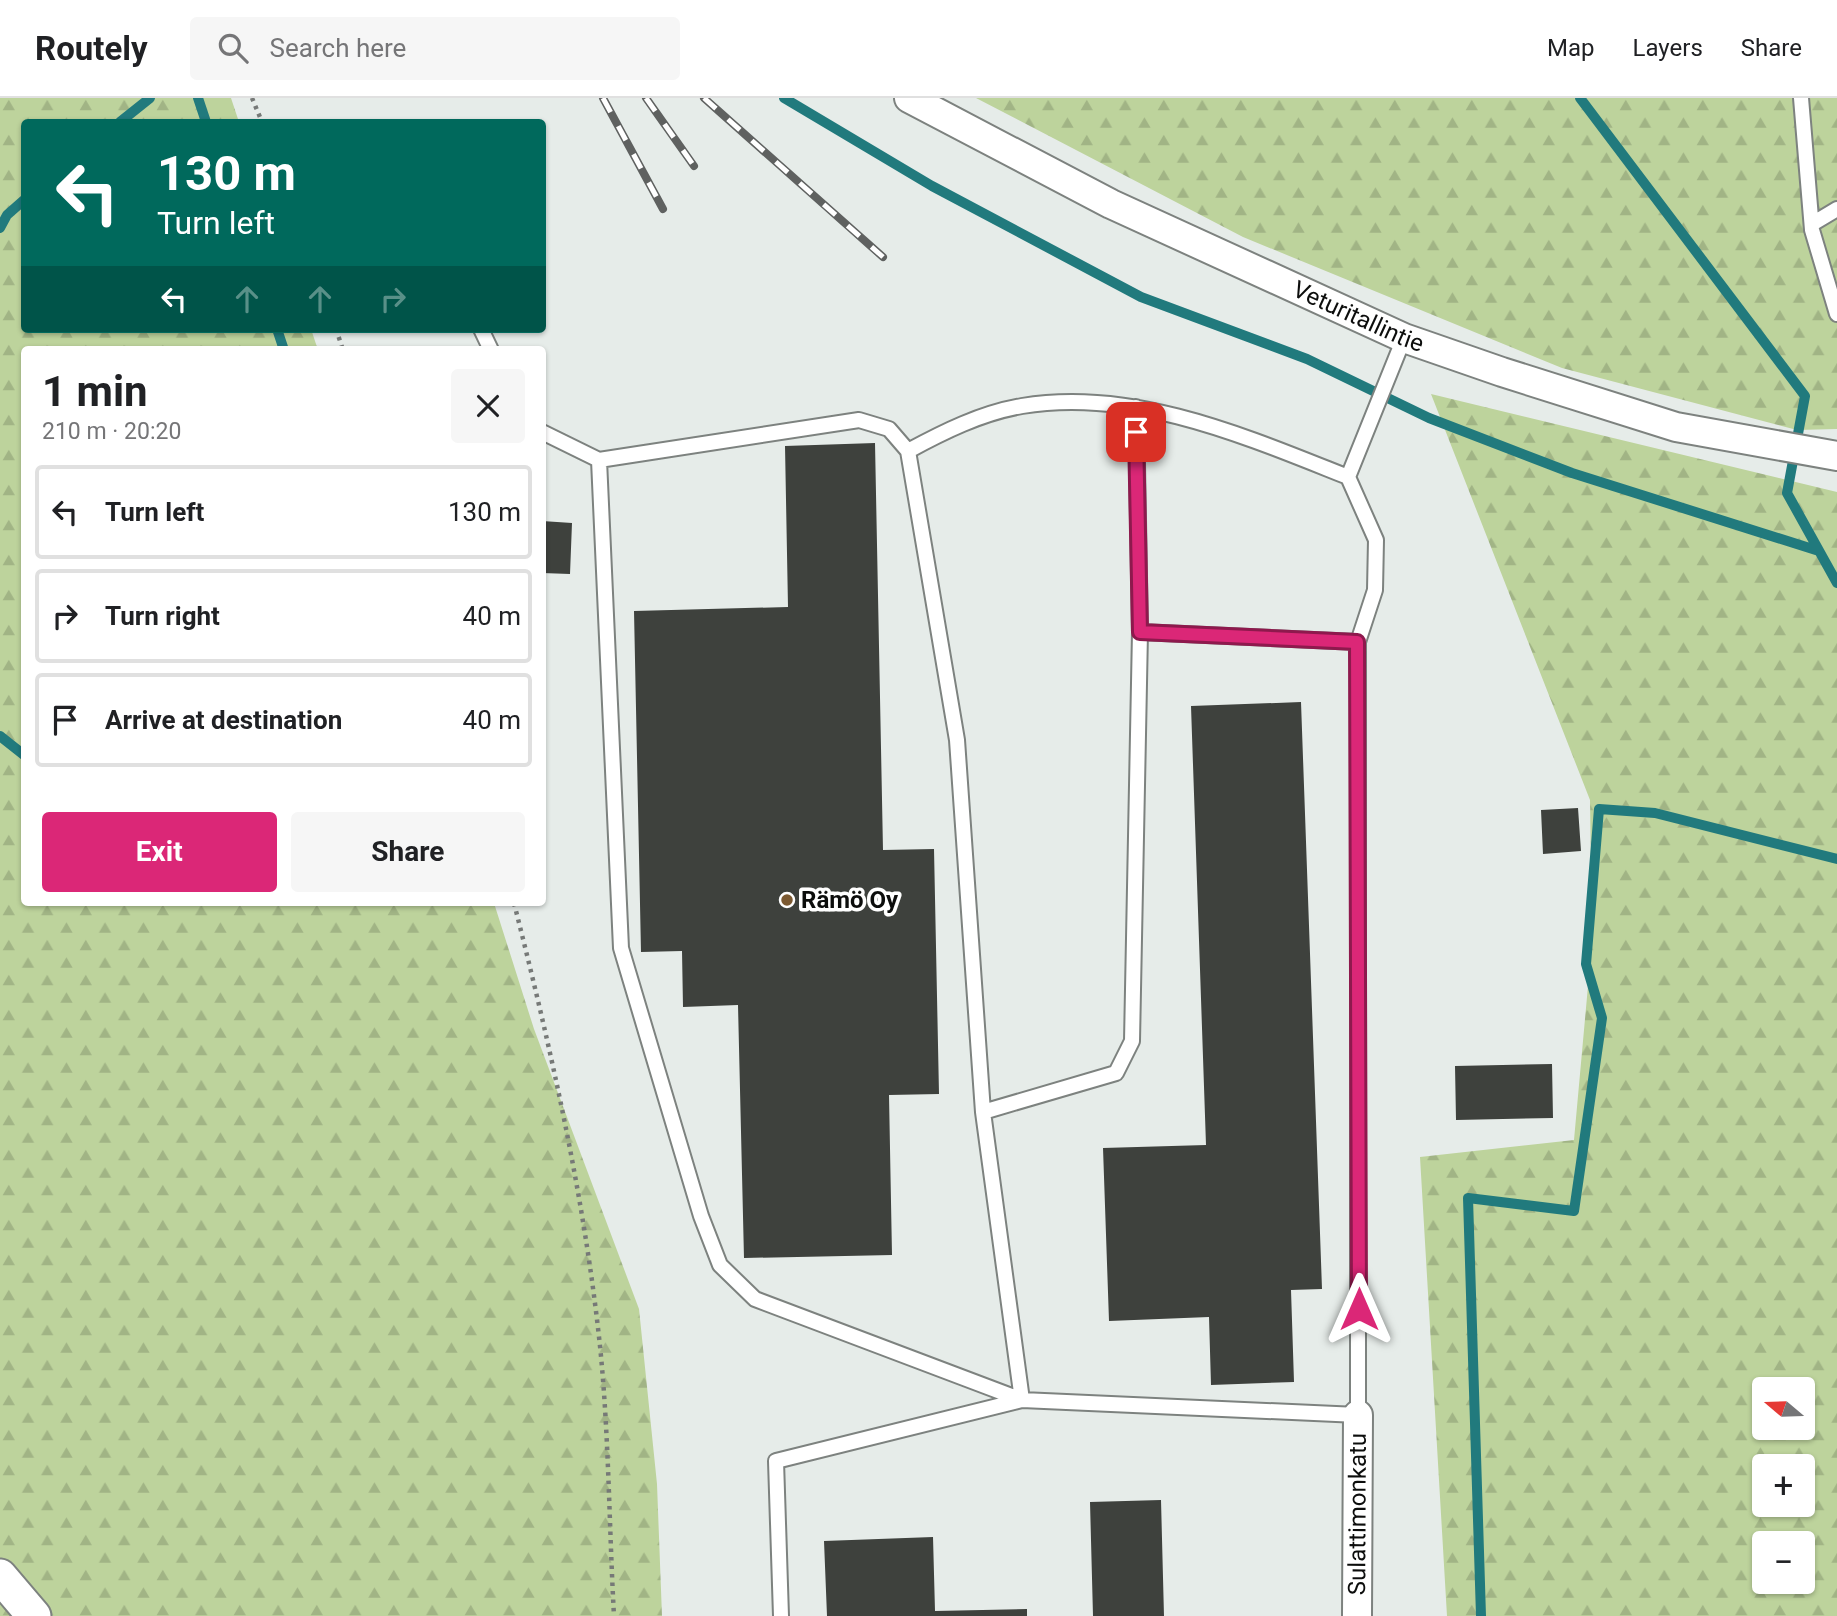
<!DOCTYPE html>
<meta charset="utf-8">
<style>
:root{--surface:#fff;--page:#f6f6f6;--text:#202124;--muted:#757577;--line:#e0e0e0;--accent:#db2777}
body{margin:0;font-family:Roboto,sans-serif;background:var(--page);color:var(--text);height:100vh;display:flex;flex-direction:column;font-size:26px;white-space:nowrap}
*{box-sizing:border-box;margin:0}
p{font-size:23px;color:var(--muted)}
.icon{flex:none;width:38px;height:38px;fill:none;stroke:currentColor;stroke-width:2;stroke-linecap:round;stroke-linejoin:round}
.map{position:relative;flex:1;overflow:hidden}
.panel{position:absolute;left:21px;top:248px;width:525px;height:560px;display:flex;flex-direction:column;background:var(--surface);border-radius:7px;box-shadow:0 2px 5px #0004}
.panel>*{flex:none}
.top-card{position:absolute;left:21px;top:21px;width:525px;height:214px;border-radius:7px;box-shadow:0 2px 5px #0004;background:#00695c;color:#fff;overflow:hidden}
.needle{width:46px;rotate:289deg}
.buttons{position:absolute;left:1752px;top:1279px;display:grid;gap:14px}
.buttons a{display:grid;place-items:center;width:63px;height:63px;border-radius:7px;background:var(--surface);box-shadow:0 2px 5px #0004;font-size:35px}
.pin{position:absolute;display:grid;place-items:center;width:60px;height:60px;color:#fff;margin:-30px;border-radius:14px;box-shadow:0 4px 10px #0006}
.me{position:absolute;width:77px;margin:-38px;rotate:0deg;stroke-linejoin:round;filter:drop-shadow(0 0 5px #0008)}
.turn{display:flex;align-items:center;gap:24px;height:147px;padding:0 21px;font-size:32px}
.turn .icon{width:91px;height:91px;stroke-width:2.5}
.turn b{display:block;font-size:49px;line-height:60px}
.lanes{display:flex;align-items:center;height:66px;padding:0 21px;background:#0003;justify-content:center;gap:35px;direction:ltr}
.lanes .off{opacity:.35}
.round{display:grid;place-items:center;flex:none;width:74px;height:74px;border-radius:7px;background:var(--page)}
.overview{display:flex;align-items:center;justify-content:space-between;height:119px;padding:0 21px}
h1{font-size:42px;font-weight:700;line-height:52px}
.button{display:flex;gap:14px;margin-top:auto;padding:14px 21px}
.button a{flex:1;height:80px;border-radius:7px;background:var(--accent);color:#fff;font-size:28px;font-weight:700;line-height:80px;text-align:center}
.button a+a{background:var(--page);color:var(--text)}
ul{padding:0;list-style:none}
li{display:flex;align-items:center;gap:21px;height:94px;margin:0 14px 10px;padding:0 7px;border:4px solid var(--line);border-radius:7px}
li div{flex:1}
li b{display:block;font-size:26px}
li em{font-style:normal}
header{display:flex;align-items:center;gap:42px;box-sizing:border-box;height:98px;padding:0 35px;background:var(--surface);border-bottom:2px solid var(--line)}
header strong{font-size:33px}
nav{display:flex;gap:38px;margin-inline-start:auto;font-size:24px}
.search{width:490px;height:63px;background:var(--page);display:flex;align-items:center;gap:18px;box-sizing:border-box;padding:0 24px;border-radius:7px;color:var(--muted);font-size:26px}
.map>svg:first-child{display:block}
.forest{fill:url(#forest-firs);fill-rule:evenodd}
.lines{fill:none;stroke-linecap:round;stroke-linejoin:round}
.stream{stroke:#217a7d;stroke-width:10}
.building{fill:#3e413d}
.service-casing{stroke:#7d827f;stroke-width:18}
.minor-casing{stroke:#7d827f;stroke-width:32}
.tertiary-casing{stroke:#7d827f;stroke-width:37}
.path{stroke:#767977;stroke-width:4.5;stroke-dasharray:3.5 5;stroke-linecap:butt}
.service{stroke:#fff;stroke-width:14}
.minor{stroke:#fff;stroke-width:28}
.tertiary{stroke:#fff;stroke-width:33}
.rail-casing{stroke:#5f6160;stroke-width:8}
.rail{stroke:#fff;stroke-width:5;stroke-dasharray:16;stroke-linecap:butt}
.route-casing{stroke:#8e194d;stroke-width:18}
.route{stroke:#db2777;stroke-width:12}
.poi-dot{fill:#7b5931;stroke:#fff;stroke-width:2.5}
.labels{text-anchor:middle;dominant-baseline:central;stroke-width:7;stroke-linejoin:round;paint-order:stroke}
.street-label{font-size:24px;fill:#0c0d0c;stroke:#fff}
.poi-label{font-size:24px;font-weight:bold;fill:#0c0d0c;stroke:#fff;text-anchor:start}
</style>
<header>
<strong>Routely</strong>
<div class="search"><svg class="icon" aria-label="search" viewBox="0 0 24 24"><circle cx="10" cy="10" r="6"/><path d="M15 15l6 6"/></svg>Search here</div>
<nav><a>Map</a><a>Layers</a><a>Share</a></nav>
</header>
<div class="map">
<svg width="1837" height="1518" viewBox="0 0 1837 1518">
<defs>
<pattern id="forest-firs" width="22" height="20" patternUnits="userSpaceOnUse" patternTransform="scale(1.75)"><rect width="22" height="20" fill="#bdd39c"/><path d="M5 1l3.5 6h-7zM16 11l3.5 6h-7z" fill="#a1b485"/></pattern>
</defs>
<rect width="100%" height="100%" fill="#e6ece9"/>
<path class="forest" d="M0 0H231L239 24H24V231H311L318 252H24V805H494L534 931 639 1211 657 1386 662 1518H0Z
M976 0H1837V331L1797 332 1562 270 1243 139Z
M1431 296 1837 394V1518H1447L1420 1059 1574 1042 1592 844 1590 702ZM1764 1292H1802V1330H1764ZM1764 1368H1802V1407H1764ZM1764 1446H1802V1484H1764Z"/>
<g class="lines">
<path class="stream" d="M198 0 206 24
M784 0 932 88 1141 199 1307 261 1429 320 1572 375 1819 453
M1580 0 1805 298 1787 395 1837 485
M120 24 150 0
M0 130 7 117 24 102
M277 231 284 252
M0 638 24 657
M1481 1518 1468 1100 1574 1113 1602 920 1586 866 1599 711 1655 715 1837 761"/>
</g>
<path class="building" d="M875 345 883 752 934 751 939 996 889 997 892 1157 744 1160 738 907 683 909 682 853 641 854 634 513 788 509 785 348Z
M542 423 572 425 570 476 542 475Z
M1301 604 1322 1191 1291 1192 1294 1284 1211 1287 1209 1219 1109 1223 1103 1050 1206 1047 1191 608Z
M1578 710 1581 753 1543 756 1541 712Z
M1552 966 1553 1020 1456 1022 1455 968Z
M1161 1402 1164 1518H1093L1090 1404Z
M933 1439 935 1513 1027 1511V1518H827L824 1443Z"/>
<g class="lines">
<g class="service-casing">
<path id="service" d="M1801 0 1812 132 1837 216
M1812 126 1837 111
M481 231 491 252
M1136 309 1140 534 1358 544
M859 322 889 331 908 353 957 642 983 1014 1022 1302 755 1201 720 1167 701 1118 621 850 599 362Z
M542 334 599 362
M908 353C943 334 981 315 1022 308 1133 289 1247 339 1348 379
M983 1014 1116 975 1132 943 1140 534
M781 1518 776 1363 1022 1302 1358 1317V544L1375 492 1376 442 1348 379 1404 240"/>
</g>
<g class="minor-casing">
<g id="minor">
<path id="s1" d="M909 0 1111 106 1404 240 1502 274 1676 329 1837 358"/>
<path id="s2" d="M1357 1518 1358 1317"/>
</g>
</g>
<g class="tertiary-casing">
<path id="tertiary" d="M0 1478 34 1518"/>
</g>
<path class="path" d="M252 0 262 24
M336 231 343 252
M514 805C551 951 584 1098 600 1248 609 1337 609 1428 614 1518"/>
<use href="#service" class="service"/>
<use href="#minor" class="minor"/>
<use href="#tertiary" class="tertiary"/>
<g class="rail-casing">
<path id="rail" d="M603 0 663 111
M646 0 694 68
M704 0 883 159"/>
</g>
<use href="#rail" class="rail"/>
</g>
<g class="lines">
<g class="route-casing">
<path id="route" d="M1136 334 1140 534 1357 544 1359 1211"/>
</g>
<use href="#route" class="route"/>
</g>
<circle class="poi-dot" cx="787" cy="802" r="7"/>
<g class="labels">
<g class="street-label">
<text stroke="none"><textPath href="#s1" startOffset="500">Veturitallintie</textPath></text>
<text stroke="none"><textPath href="#s2" startOffset="102">Sulattimonkatu</textPath></text>
</g>
<g class="poi-label">
<text x="801" y="802">Rämö Oy</text>
</g>
</g>
</svg>
<div class="buttons">
<a><svg class="needle" viewBox="-14 -14 28 28"><path d="M0-13l5 13h-10z" fill="#e53935"/><path d="M0 13l5-13h-10z" fill="#757577"/></svg></a>
<a>+</a>
<a>−</a>
</div>
<div class="pin" style="left:1136px;top:334px;background:#d93025"><svg class="icon" aria-label="arrive" viewBox="0 0 24 24"><path d="M6 21V4h12l-3 4 3 4H6"/></svg></div>
<svg class="me" style="left:1359px;top:1211px" viewBox="-20 -20 40 40"><path d="M0-17L14 15 0 8-14 15z" fill="#db2777" stroke="#fff" stroke-width="4"/></svg>
<div class="top-card">
<div class="turn"><svg class="icon" aria-label="left" viewBox="0 0 24 24"><path d="M17 20v-9H6M10 6l-5 5 5 5"/></svg><div><b>130 m</b>Turn left</div></div>
<div class="lanes"><svg class="icon" aria-label="left" viewBox="0 0 24 24"><path d="M17 20v-9H6M10 6l-5 5 5 5"/></svg><svg class="icon off" aria-label="ahead" viewBox="0 0 24 24"><path d="M12 20V5M6 11l6-6 6 6"/></svg><svg class="icon off" aria-label="ahead" viewBox="0 0 24 24"><path d="M12 20V5M6 11l6-6 6 6"/></svg><svg class="icon off" aria-label="right" viewBox="0 0 24 24"><path d="M7 20v-9h11M14 6l5 5-5 5"/></svg></div>
</div>
<section class="panel">
<div class="overview"><div><h1>1 min</h1><p>210 m · 20:20</p></div><a class="round"><svg class="icon" aria-label="close" viewBox="0 0 24 24"><path d="M6 6l12 12M18 6L6 18"/></svg></a></div>
<ul>
<li><svg class="icon" aria-label="left" viewBox="0 0 24 24"><path d="M17 20v-9H6M10 6l-5 5 5 5"/></svg><div><b>Turn left</b></div><em>130 m</em></li>
<li><svg class="icon" aria-label="right" viewBox="0 0 24 24"><path d="M7 20v-9h11M14 6l5 5-5 5"/></svg><div><b>Turn right</b></div><em>40 m</em></li>
<li><svg class="icon" aria-label="arrive" viewBox="0 0 24 24"><path d="M6 21V4h12l-3 4 3 4H6"/></svg><div><b>Arrive at destination</b></div><em>40 m</em></li>
</ul>
<div class="button"><a>Exit</a><a>Share</a></div>
</section>
</div>
